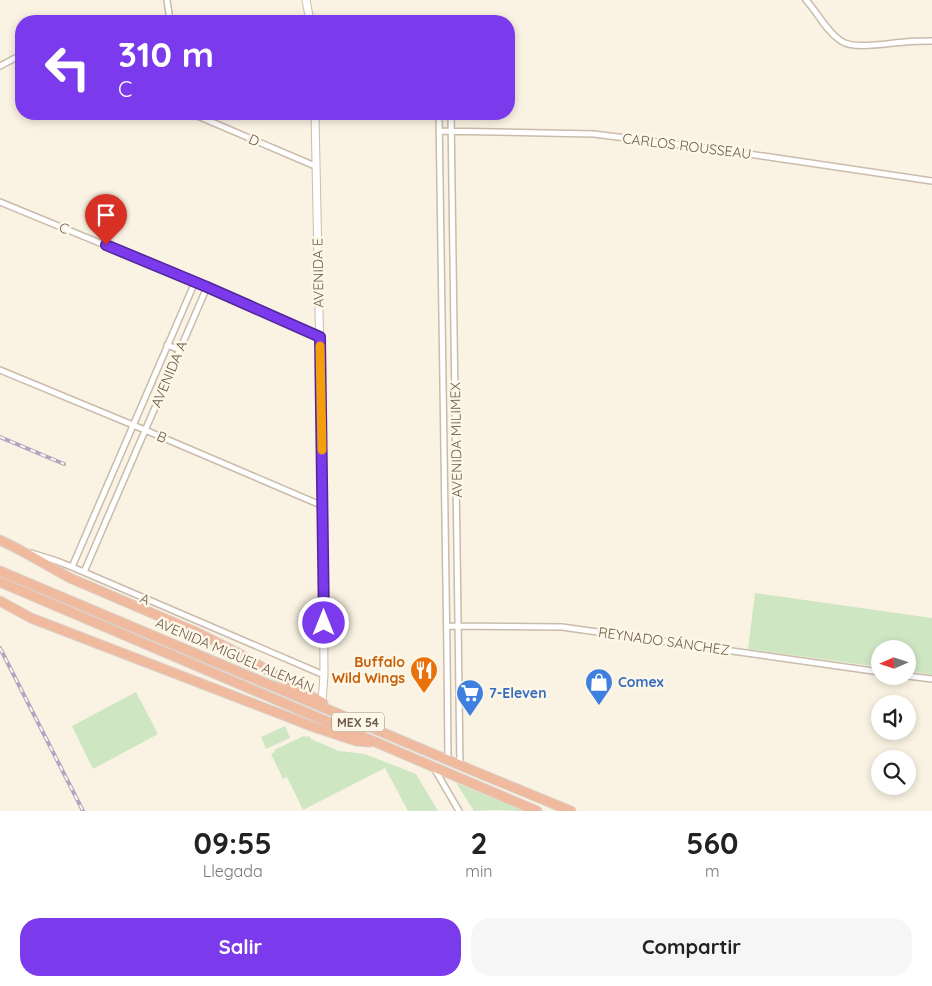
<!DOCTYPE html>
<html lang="es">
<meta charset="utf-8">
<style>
:root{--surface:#fff;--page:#f6f6f6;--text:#222;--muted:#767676;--accent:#7c3aed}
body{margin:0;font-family:Quicksand,sans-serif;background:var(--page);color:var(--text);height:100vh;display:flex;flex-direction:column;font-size:19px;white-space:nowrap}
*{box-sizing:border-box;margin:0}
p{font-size:16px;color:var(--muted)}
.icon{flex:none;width:28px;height:28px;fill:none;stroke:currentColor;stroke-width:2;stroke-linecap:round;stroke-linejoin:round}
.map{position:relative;height:811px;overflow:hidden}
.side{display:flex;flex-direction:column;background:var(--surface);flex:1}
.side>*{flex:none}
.banner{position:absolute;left:15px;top:15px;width:500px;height:105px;border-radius:20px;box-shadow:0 2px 8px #0003;background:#7c3aed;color:#fff;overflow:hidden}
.needle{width:32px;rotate:267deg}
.tools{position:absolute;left:871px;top:640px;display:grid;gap:10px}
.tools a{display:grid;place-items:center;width:45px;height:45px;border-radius:50%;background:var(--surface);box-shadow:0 2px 8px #0003;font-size:25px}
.pin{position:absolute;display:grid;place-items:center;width:42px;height:42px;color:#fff;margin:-51px -21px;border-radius:50% 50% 50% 0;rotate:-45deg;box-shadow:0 0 5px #0007}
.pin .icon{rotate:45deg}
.me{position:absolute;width:55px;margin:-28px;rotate:0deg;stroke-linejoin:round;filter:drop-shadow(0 0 4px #0008)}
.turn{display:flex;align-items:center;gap:18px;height:105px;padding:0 20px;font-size:22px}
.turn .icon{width:65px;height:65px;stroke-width:2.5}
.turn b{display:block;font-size:35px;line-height:42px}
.eta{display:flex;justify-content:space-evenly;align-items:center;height:85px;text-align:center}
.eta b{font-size:30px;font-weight:700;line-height:35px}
.action{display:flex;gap:10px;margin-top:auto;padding:10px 20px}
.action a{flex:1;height:58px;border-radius:20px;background:var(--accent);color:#fff;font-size:20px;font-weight:700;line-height:58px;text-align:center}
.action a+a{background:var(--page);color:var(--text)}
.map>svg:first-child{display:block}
.green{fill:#cfe6c3}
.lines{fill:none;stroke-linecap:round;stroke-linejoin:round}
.street-casing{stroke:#cabbab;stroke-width:8}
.secondary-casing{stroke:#cdbca9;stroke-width:9}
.highway-casing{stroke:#dad4d0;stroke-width:11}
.street{stroke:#fff;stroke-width:5}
.secondary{stroke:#fff;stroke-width:7}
.highway{stroke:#f0ba9f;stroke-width:9}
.rail-casing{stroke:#b6a3c2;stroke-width:4}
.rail{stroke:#fdf7e9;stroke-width:2;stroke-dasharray:5.5;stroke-linecap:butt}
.route-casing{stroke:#51269a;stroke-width:12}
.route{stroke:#7c3aed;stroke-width:9}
.slow{stroke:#f59e0b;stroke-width:9}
.labels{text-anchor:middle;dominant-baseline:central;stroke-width:5;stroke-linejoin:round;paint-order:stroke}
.shield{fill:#fdf7e9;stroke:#9a8a7a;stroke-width:1}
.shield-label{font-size:12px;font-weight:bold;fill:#705b4b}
.street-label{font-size:14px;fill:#705b4b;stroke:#fdf7e9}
.food-label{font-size:14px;font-weight:bold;fill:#c56008;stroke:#fdf7e9;text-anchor:end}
.shop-label{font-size:14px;font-weight:bold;fill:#366cbe;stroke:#fdf7e9;text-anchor:start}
</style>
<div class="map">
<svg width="932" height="811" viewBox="0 0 932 811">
<rect width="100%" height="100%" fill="#faf3e3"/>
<path class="green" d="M755 593 932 618V675L908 671V649H880V667L748 649Z
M136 692 158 734 93 769 72 726Z
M285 726 290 738 266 749 261 737Z
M304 736 306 737 309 736 311 739 339 751 365 754 416 774 438 811H408L385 768 303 810 287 777 283 779 271 754 275 752 274 750Z
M456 783 524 811 495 810 474 811Z"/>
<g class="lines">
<g class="street-casing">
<path id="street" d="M167 0 170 21
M806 0C818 13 826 31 841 41 854 50 888 43 905 42 914 41 923 41 932 41
M99 21 109 20 123 21
M0 66 21 55
M193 114 315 166
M439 114 447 653 448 760
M451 114 460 765
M439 131 594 134 729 151 932 181
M0 202 207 287 320 337
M167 345 180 350
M0 370 145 430 323 506
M31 553 57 561 72 567 324 675
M72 567 195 282
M84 572 207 287
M447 626 562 627 880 672
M908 676 932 679
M434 768 459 811"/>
</g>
<g class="secondary-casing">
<path id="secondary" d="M306 0 310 21
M315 114 323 506 324 675 322 702"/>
</g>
<g class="highway-casing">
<path id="highway" d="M0 540 20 550 70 578 196 632 238 653 323 703
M0 571 481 774 571 811
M0 582C180 657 357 736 537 811
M0 601 31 618 314 727 356 741 370 742"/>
</g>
<use href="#street" class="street"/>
<use href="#secondary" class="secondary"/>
<use href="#highway" class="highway"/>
<g class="rail-casing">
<path id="rail" d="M0 437 64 464
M0 648 83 811"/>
</g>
<use href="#rail" class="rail"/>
</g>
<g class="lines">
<g class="route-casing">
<path id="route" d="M106 245 207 287 320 337 324 623"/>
</g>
<use href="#route" class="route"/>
<path class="slow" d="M320 346 322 450"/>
</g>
<defs>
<g id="restaurant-pin" transform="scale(1.4375)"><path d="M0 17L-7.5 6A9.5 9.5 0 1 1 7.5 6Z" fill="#e8710a" stroke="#fdf7e9"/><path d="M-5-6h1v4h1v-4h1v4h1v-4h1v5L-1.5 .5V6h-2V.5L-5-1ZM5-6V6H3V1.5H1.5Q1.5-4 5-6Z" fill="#fff"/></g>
<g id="shop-pin" transform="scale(1.4375)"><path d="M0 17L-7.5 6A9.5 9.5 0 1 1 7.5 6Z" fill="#3f7fe0" stroke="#fdf7e9"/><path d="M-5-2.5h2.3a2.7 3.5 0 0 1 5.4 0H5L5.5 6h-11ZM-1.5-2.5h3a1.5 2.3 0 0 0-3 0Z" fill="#fff"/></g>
<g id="supermarket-pin" transform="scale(1.4375)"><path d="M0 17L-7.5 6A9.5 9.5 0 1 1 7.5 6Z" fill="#3f7fe0" stroke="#fdf7e9"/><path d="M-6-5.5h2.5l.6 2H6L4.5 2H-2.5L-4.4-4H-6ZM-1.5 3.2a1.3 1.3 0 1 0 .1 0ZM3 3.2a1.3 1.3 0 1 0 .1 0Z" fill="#fff"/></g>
</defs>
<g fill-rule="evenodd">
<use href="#restaurant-pin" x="424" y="670"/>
<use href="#shop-pin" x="599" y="682"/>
<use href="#supermarket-pin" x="470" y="693"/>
</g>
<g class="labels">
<rect class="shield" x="332" y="712.5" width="52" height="19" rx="4"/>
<g class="shield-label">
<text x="358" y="722">MEX 54</text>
</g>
<g class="street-label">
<text transform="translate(254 140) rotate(23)">D</text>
<text transform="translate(687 146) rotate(7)">CARLOS ROUSSEAU</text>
<text transform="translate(64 228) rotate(22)">C</text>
<text transform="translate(318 273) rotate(-91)">AVENIDA E</text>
<text transform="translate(169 374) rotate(-67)">AVENIDA A</text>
<text transform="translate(162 437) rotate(23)">B</text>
<text transform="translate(456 440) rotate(-91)">AVENIDA MILIMEX</text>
<text transform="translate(145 599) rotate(23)">A</text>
<text transform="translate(664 641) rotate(8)">REYNADO SÁNCHEZ</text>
<text transform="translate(235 655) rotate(23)">AVENIDA MIGUEL ALEMÁN</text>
</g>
<g class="food-label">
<text x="405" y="662">Buffalo<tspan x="405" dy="16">Wild Wings</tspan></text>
</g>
<g class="shop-label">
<text x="618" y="682">Comex</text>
<text x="489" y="693">7-Eleven</text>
</g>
</g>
</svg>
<div class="tools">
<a><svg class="needle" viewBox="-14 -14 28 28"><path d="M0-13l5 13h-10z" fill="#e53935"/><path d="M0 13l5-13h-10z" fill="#767676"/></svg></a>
<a><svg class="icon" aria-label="sound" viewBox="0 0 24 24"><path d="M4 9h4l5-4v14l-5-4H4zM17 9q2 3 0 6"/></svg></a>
<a><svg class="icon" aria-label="search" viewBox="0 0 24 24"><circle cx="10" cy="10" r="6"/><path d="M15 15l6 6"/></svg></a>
</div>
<div class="pin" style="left:106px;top:245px;background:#d93025"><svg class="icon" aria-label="arrive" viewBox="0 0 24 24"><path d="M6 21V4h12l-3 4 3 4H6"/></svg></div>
<svg class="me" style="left:324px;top:623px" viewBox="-20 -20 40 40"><circle r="17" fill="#7c3aed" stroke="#fff" stroke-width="3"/><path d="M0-11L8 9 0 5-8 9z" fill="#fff"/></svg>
<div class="banner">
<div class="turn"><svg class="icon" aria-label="left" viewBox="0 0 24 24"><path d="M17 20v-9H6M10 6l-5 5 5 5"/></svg><div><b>310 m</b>C</div></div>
</div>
</div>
<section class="side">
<div class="eta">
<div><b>09:55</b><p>Llegada</p></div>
<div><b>2</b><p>min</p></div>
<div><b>560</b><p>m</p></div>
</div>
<div class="action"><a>Salir</a><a>Compartir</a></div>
</section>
